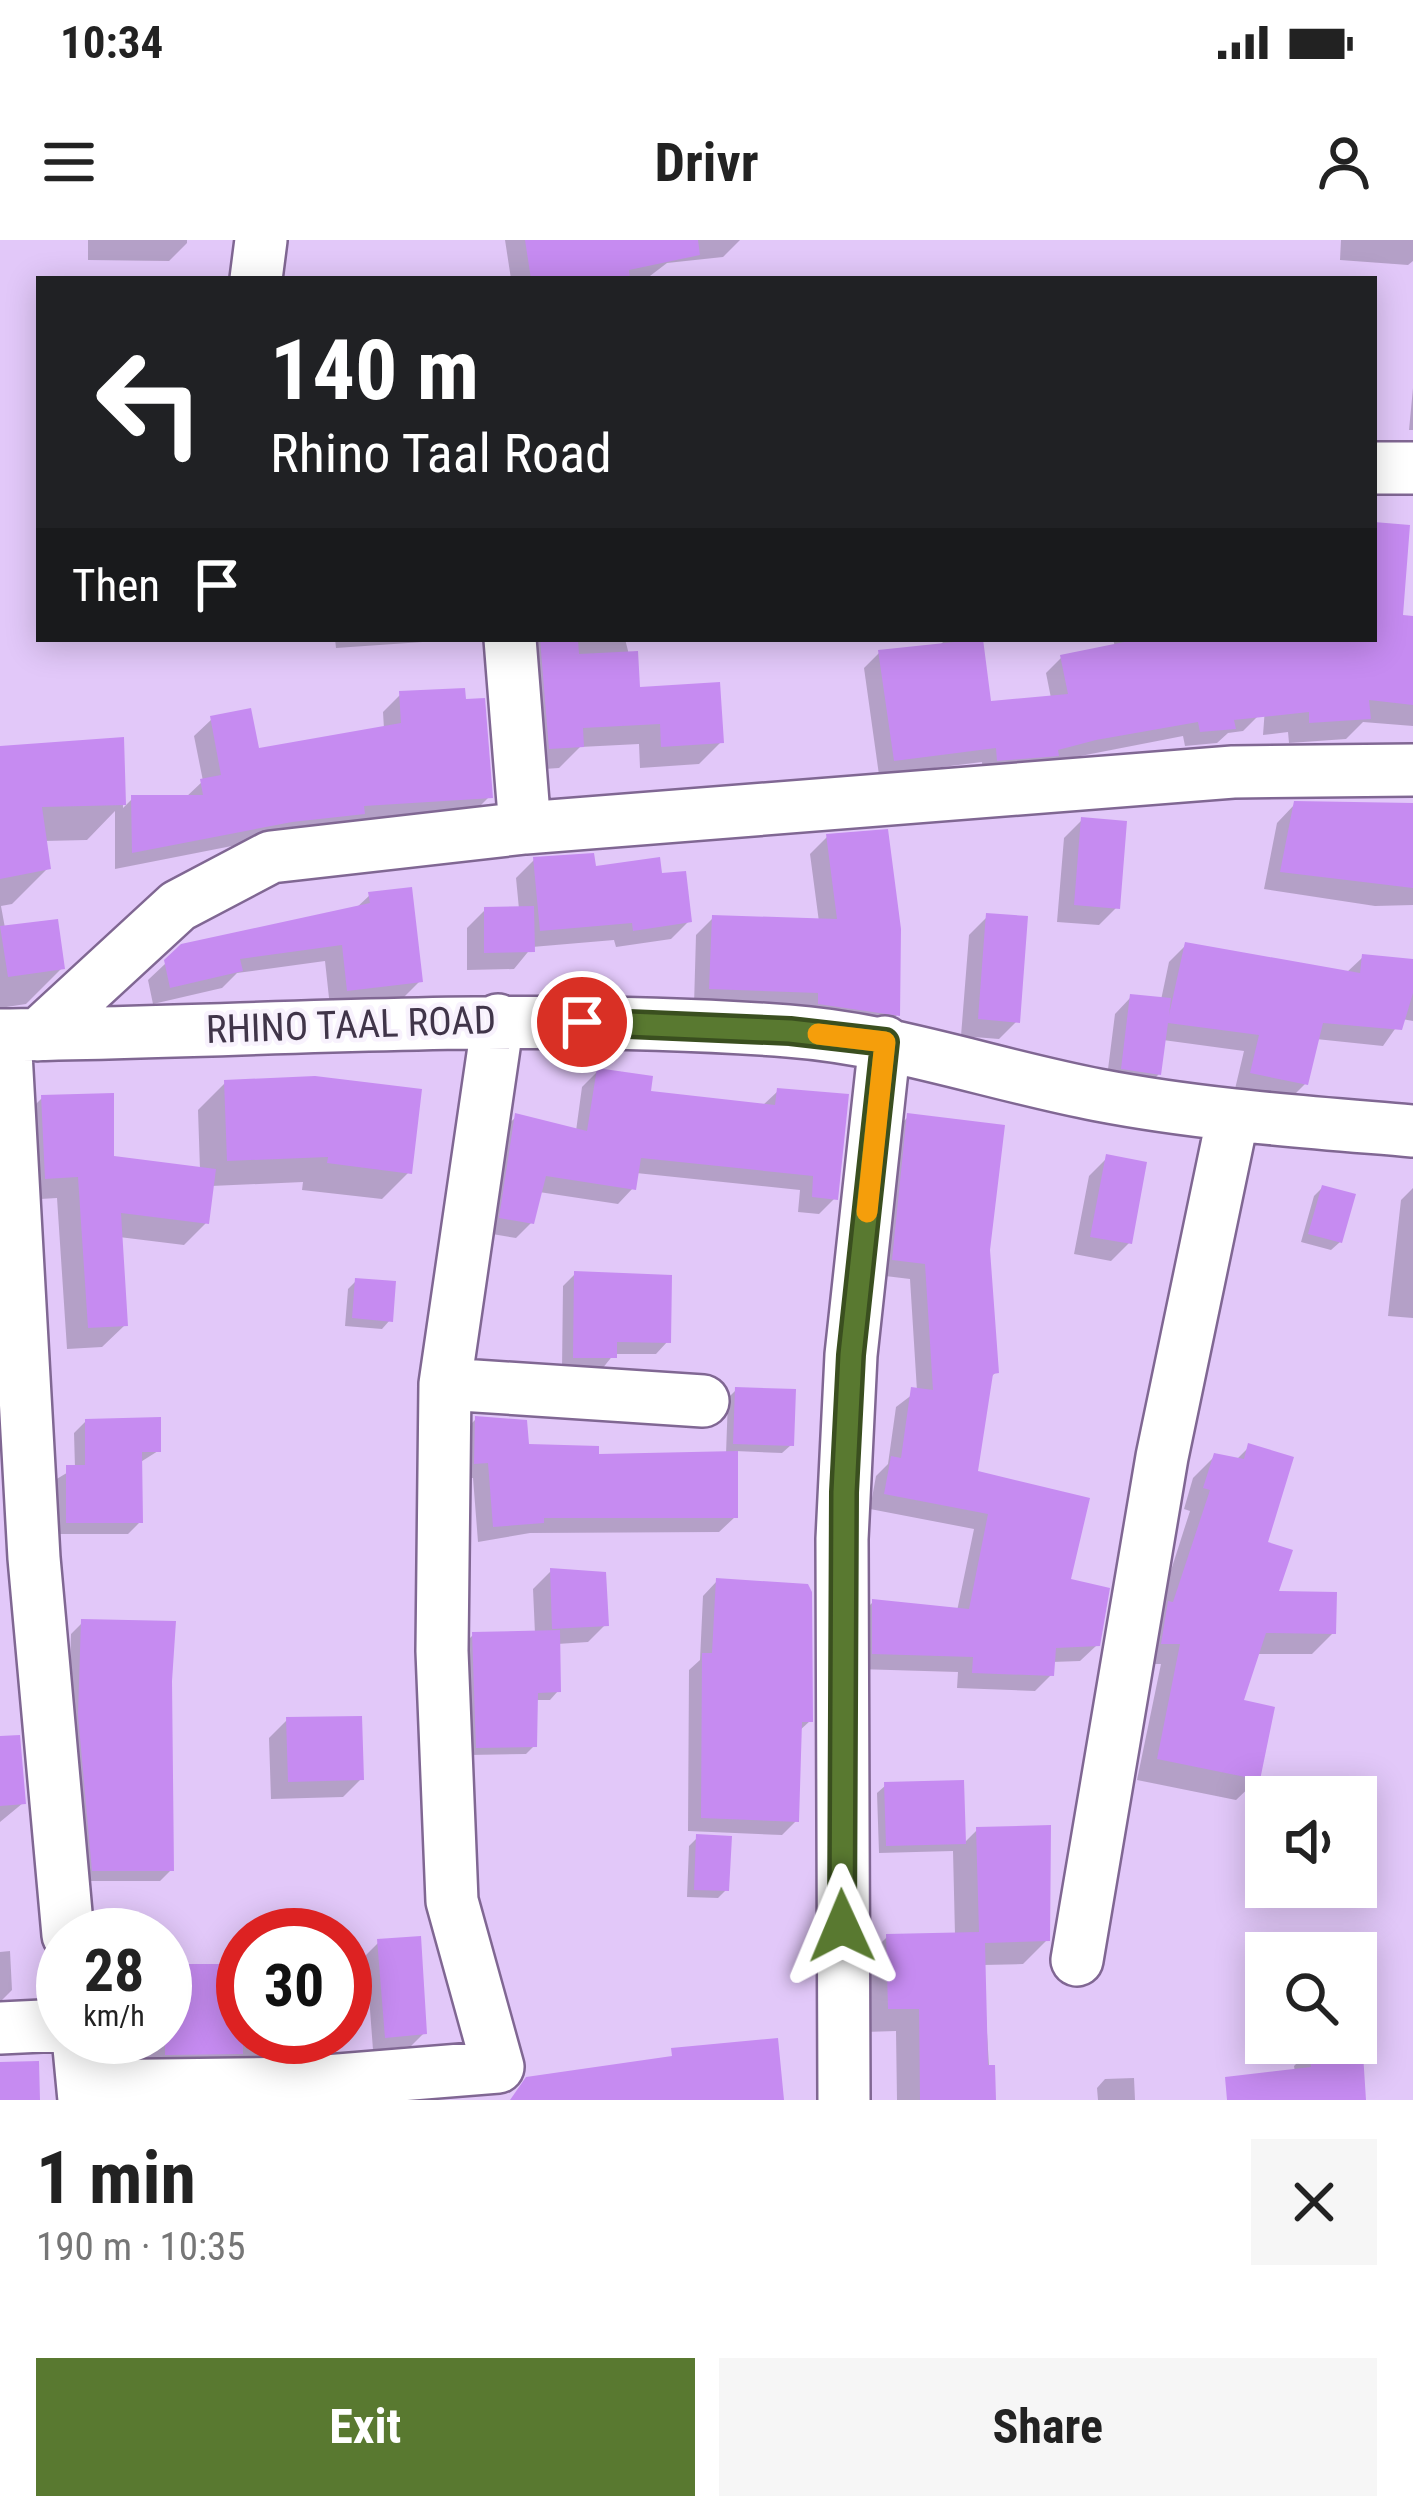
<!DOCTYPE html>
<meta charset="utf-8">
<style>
:root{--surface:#fff;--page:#f6f6f6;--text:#222;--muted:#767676;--accent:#597930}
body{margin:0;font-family:"Roboto Condensed",sans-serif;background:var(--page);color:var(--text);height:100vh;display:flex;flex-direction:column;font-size:45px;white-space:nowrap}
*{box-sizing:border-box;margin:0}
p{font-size:39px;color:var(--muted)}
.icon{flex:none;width:66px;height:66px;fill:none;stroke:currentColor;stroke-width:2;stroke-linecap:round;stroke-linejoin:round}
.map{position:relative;height:1860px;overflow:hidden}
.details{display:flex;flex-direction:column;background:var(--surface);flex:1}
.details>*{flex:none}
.hud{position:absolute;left:36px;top:36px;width:1341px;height:366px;border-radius:0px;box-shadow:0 6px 30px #0003;background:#202124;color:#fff;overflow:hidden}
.tools{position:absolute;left:1245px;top:1536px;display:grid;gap:24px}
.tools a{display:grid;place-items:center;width:132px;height:132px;border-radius:0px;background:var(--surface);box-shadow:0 6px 30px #0003;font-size:60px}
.speed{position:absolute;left:36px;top:1668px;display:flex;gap:24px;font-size:60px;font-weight:700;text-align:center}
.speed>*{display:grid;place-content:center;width:156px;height:156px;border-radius:50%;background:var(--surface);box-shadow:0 6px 30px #0003;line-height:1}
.speed small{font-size:30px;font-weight:400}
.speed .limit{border:18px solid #d22;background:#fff;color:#111}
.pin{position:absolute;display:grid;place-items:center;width:102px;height:102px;color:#fff;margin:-51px;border:6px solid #fff;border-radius:50%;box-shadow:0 3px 12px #0007}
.me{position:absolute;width:132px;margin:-66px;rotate:359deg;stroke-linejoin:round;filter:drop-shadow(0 0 9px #0008)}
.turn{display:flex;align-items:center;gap:42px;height:252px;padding:0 36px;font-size:54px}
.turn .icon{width:156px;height:156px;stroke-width:2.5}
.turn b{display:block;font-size:84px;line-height:102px}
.then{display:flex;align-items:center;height:114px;padding:0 36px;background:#0003;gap:24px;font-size:45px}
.round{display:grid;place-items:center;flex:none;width:126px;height:126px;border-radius:0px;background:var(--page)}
.head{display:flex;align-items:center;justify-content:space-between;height:204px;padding:0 36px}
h1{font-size:72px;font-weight:700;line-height:90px}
.action{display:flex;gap:24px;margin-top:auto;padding:24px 36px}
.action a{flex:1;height:138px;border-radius:0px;background:var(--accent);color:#fff;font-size:48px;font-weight:700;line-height:138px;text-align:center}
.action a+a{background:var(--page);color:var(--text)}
.status{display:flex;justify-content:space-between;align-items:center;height:84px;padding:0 60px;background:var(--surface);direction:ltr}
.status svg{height:33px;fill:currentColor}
header{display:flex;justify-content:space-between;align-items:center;height:156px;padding:0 36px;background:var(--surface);font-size:54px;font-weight:700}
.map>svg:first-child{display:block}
.shadow{fill:#0003}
.building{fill:#c68bf1}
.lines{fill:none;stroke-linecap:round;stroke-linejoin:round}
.minor-casing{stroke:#806793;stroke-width:56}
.minor{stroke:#fff;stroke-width:51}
.route-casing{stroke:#3a4f1f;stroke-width:30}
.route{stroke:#597930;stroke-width:21}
.slow{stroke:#f59e0b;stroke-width:21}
.labels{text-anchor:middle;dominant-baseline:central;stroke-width:9;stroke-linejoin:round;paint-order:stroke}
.street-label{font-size:39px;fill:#403549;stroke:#f8f2fd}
</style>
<div class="status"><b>10:34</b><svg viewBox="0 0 49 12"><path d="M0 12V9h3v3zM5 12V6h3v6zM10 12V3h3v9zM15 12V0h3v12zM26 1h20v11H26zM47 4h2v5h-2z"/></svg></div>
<header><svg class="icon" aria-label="menu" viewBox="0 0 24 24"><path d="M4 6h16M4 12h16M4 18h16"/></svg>Drivr<svg class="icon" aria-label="person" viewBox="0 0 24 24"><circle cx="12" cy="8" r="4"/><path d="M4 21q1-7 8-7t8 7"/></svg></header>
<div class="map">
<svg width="1413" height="1860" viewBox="0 0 1413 1860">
<rect width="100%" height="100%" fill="#e2c8f9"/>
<path class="shadow" d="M88 0H187V3L169 21 88 20Z
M505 0H740L723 17 667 23 646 39H511Z
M1341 0H1413V21L1408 25 1340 20Z
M1413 148V190H1409Z
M1374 285 1400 377 1413 379V486L1363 482 1346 499 1289 503 1288 492 1263 495 1270 399H1374Z
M335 399H466L336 408Z
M512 399H625L638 450 721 502 699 524 640 528 639 504 580 507 559 528 528 530Z
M946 399H980L988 464 1051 458 1046 433 1062 417 1115 407 1113 399H1250L1258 476 1243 491 1228 493 1217 503 1185 506 1183 496 983 535 982 522 879 535 864 428 879 413 936 409Z
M401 454 489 557 472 574 353 582 344 590 273 598 115 629V571L87 600 44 601 48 628 12 664 1 666 5 688 62 728 26 764 0 768V509L122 500 123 568 133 558H185L203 541 194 496 212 479 256 512 384 489 383 472Z
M1413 563V665L1375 666 1264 649 1277 583 1295 564Z
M1082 580 1117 667 1099 685 1057 682 1064 598Z
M827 597 897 775 880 792 694 765 696 695 713 678 819 682 810 614Z
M534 620 660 637 689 681 671 699 616 707 614 700 532 707 514 729 467 730V688L485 670 519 669 516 638Z
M370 655 420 741 402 759 330 767 325 721 237 733 222 748 153 764 148 740 183 707 355 669Z
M987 677 1017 781 999 799 961 796 969 695Z
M1186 705 1346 733 1363 717 1413 722V781L1402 779 1383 806 1316 799 1305 844 1288 861 1235 849 1244 811 1163 800 1159 834 1142 851 1106 845 1115 774 1131 757 1161 760 1169 722Z
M598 831 647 854 762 866 778 851 835 958 819 974 798 972 800 950 636 933 633 948 618 964 539 952 532 982 516 998 486 993 500 892 516 877 576 891 582 847Z
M225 843 409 932 382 959 302 950 303 942 211 946 206 983 184 1005 119 997 125 1085 102 1107 67 1109 57 958 24 960 20 880 42 858 111 918 200 930 198 870Z
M908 877 987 1010 996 1132 989 1139 975 1234 1067 1341 1097 1405 1080 1421 1052 1422 1051 1435 1035 1451 957 1448 958 1432 857 1429V1378L873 1362 957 1371 974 1289 870 1269 876 1236 888 1224 896 1167 917 1151 910 1039 877 1035 892 893Z
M1107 918 1129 1003 1111 1021 1074 1014 1089 936Z
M1322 948 1340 1002 1331 1010 1301 1002 1314 956Z
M1413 948V1078L1388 1076 1401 960Z
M575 1034 668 1101 656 1114H614L602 1129H562L563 1046Z
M356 1041 390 1080 382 1089 345 1086 348 1049Z
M736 1150 791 1205 782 1213 735 1211V1277L719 1292 530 1293 478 1302 473 1238H459L460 1195 476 1179 526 1207 596 1217 726 1214 728 1158Z
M86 1181 158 1211 139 1223 140 1282 128 1294H56L55 1240 75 1228 74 1193Z
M1249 1207 1275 1354 1333 1393 1312 1414H1256L1240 1462 1258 1539 1236 1560 1137 1540 1161 1424H1141L1190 1271 1184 1269 1193 1238 1215 1216 1236 1220Z
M551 1331 606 1384 588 1402 557 1404 558 1451 550 1460H535L534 1506 526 1514 469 1515 465 1403 473 1395 535 1394 533 1349Z
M717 1341 810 1481 799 1491 796 1581 782 1595 688 1591 689 1430 700 1420 703 1356Z
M83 1382 169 1441 171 1630 160 1641H82L68 1488 71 1394Z
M287 1480 361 1539 343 1557 271 1559 269 1498Z
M0 1499 23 1563 0 1582Z
M961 1543 963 1604 977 1590 1047 1700 1023 1724 983 1725 991 1860H897L896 1791 865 1792 863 1721 887 1697 955 1695 953 1611 879 1613 877 1553 886 1545Z
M698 1597 726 1650 718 1658 687 1657 689 1606Z
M379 1702 424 1793 411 1806 373 1810 366 1715Z
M10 1711 12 1750 0 1762V1712Z
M165 1726 243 1727V1797H274V1812L249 1837 86 1839 94 1797H165Z
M1359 1801 1363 1860H1241L1295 1832 1294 1826 1309 1811Z
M1134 1838 1135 1860H1098L1097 1848 1105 1839Z"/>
<path class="building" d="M525 0H698L700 15 629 30 630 39H531Z
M1374 282 1410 285 1403 375 1413 376V465L1369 460 1371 479 1309 483V472L1234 480 1236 489 1200 492 1198 482 1096 500 1058 510 1059 516 997 521 996 508 894 521 878 410 983 399 991 461 1068 454 1060 415 1139 399H1374Z
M540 399H578L579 414 638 411 640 447 720 442 724 503 661 507 660 484 583 488 584 507 549 509Z
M465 448 466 459 485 458 493 558 364 566 365 574 292 582 132 613 131 555H203L200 539 221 535 210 476 251 468 259 508 401 483 399 451Z
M124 497 126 565 42 567 51 629 0 639V506Z
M1294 561 1413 563V648L1280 632Z
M1081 577 1127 581 1120 669 1074 665Z
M888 589 901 689 900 776 818 764V753L709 749 712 675 837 679 826 594Z
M594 613 596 626 660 617 662 633 686 631 692 682 633 691 632 683 540 691 533 617Z
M412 647 423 742 347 751 342 705 240 719 243 731 170 748 164 720 181 704 370 663 368 652Z
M534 666 535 712 484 713V667Z
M986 673 1028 676 1020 783 978 779Z
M58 679 65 729 8 737 0 686Z
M1185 702 1360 733 1362 714 1413 719V753L1402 790 1323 783 1308 845 1250 833 1259 795 1168 783 1161 835 1121 829 1130 754 1171 758 1169 775Z
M597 828 653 836 651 851 775 865 777 848 849 854 838 960 812 957 813 936 641 918 636 950 546 936 534 984 499 978 515 873 587 891Z
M315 836 422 849 412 934 327 923 328 917 227 921 224 840Z
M114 853V916L216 929 209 984 121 973 128 1086 88 1088 78 937 45 939 41 855Z
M907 873 1005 885 990 1010 999 1133 993 1134 978 1231 1090 1258 1071 1339 1110 1348 1100 1406 1056 1408 1054 1436 972 1433 973 1417 872 1414V1359L969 1369 988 1274 884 1254 891 1216 901 1218 911 1147 933 1150 925 1024 892 1020Z
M1106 914 1147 922 1132 1004 1090 997Z
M1322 945 1356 954 1342 1003 1308 994Z
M574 1031 672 1035 671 1103 617 1102V1118H573Z
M355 1038 396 1041 393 1082 352 1078Z
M735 1147 796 1149 794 1206 733 1204Z
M475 1176 527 1180 529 1204 599 1206V1214L738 1211V1278H544V1283L493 1287 488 1223 474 1224Z
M161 1177V1212H142L143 1283H66V1225H85V1179Z
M1248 1203 1294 1217 1268 1302 1293 1310 1279 1351 1337 1352 1336 1394 1266 1393 1244 1460 1275 1467 1260 1540 1157 1519 1180 1404H1161L1168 1361 1173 1362 1210 1250 1203 1248 1214 1213 1244 1219Z
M550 1328 606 1332 609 1386 552 1389Z
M716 1338 808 1344 812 1352 813 1482H802L799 1582 701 1578 702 1413H712Z
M81 1379 176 1381 172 1441 174 1631H92L78 1475Z
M560 1390 561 1452 538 1453 537 1507 476 1508 472 1392Z
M362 1476 364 1540 288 1542 286 1477Z
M20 1495 26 1564 0 1566V1496Z
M964 1540 966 1604 886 1606 884 1542Z
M1051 1585 1050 1701 985 1703 988 1825H995L996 1860H920L919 1769H888L886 1694 979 1692 976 1587Z
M696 1594 732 1596 729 1651 694 1650Z
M421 1696 427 1794 385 1798 377 1699Z
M165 1724H243V1814L165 1815Z
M778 1798 784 1860H510L526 1837 672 1816 671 1808Z
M1362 1798 1366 1860H1227L1225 1837 1311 1827 1308 1808Z
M39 1821 40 1860H0V1822Z"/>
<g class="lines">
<g class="minor-casing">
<path id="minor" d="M256 39 261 0
M1374 228H1413
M510 399 525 588
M0 795C263 792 525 771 788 791 895 799 993 835 1098 855 1202 875 1308 882 1413 891
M5 795 34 1318 68 1695
M38 795 178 666 271 617 525 588 1233 532 1413 530
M445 1144 703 1161
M1077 1720 1162 1217 1233 876
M0 1788 63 1785
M78 1797 84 1860
M83 1846 302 1843 498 1827 452 1661 442 1411 445 1144 498 780
M844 1860 842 1299 851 1115 885 802"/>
</g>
<use href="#minor" class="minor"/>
</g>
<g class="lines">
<g class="route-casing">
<path id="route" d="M582 782 790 791 885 802 851 1115 844 1252 842 1686"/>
</g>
<use href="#route" class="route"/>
<path class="slow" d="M818 794 885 802 867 972"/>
</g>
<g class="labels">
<g class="street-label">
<text transform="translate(351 785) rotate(-2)">RHINO TAAL ROAD</text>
</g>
</g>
</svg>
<div class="tools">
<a><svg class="icon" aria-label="sound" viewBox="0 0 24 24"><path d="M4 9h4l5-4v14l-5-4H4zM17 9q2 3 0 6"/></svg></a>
<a><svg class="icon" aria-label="search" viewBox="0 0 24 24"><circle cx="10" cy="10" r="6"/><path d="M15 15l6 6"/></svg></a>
</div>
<div class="speed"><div>28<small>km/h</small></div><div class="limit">30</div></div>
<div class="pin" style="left:582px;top:782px;background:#d93025"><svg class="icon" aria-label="arrive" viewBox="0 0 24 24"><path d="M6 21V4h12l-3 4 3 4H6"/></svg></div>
<svg class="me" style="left:842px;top:1686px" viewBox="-20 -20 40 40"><path d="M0-17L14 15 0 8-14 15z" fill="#597930" stroke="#fff" stroke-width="4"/></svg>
<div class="hud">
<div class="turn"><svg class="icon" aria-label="left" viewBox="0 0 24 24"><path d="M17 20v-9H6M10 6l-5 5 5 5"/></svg><div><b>140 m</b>Rhino Taal Road</div></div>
<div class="then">Then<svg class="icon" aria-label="arrive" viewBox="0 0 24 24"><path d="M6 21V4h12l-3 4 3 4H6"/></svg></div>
</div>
</div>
<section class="details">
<div class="head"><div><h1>1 min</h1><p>190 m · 10:35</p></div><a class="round"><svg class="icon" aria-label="close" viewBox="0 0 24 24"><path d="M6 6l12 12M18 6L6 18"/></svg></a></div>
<div class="action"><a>Exit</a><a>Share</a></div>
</section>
